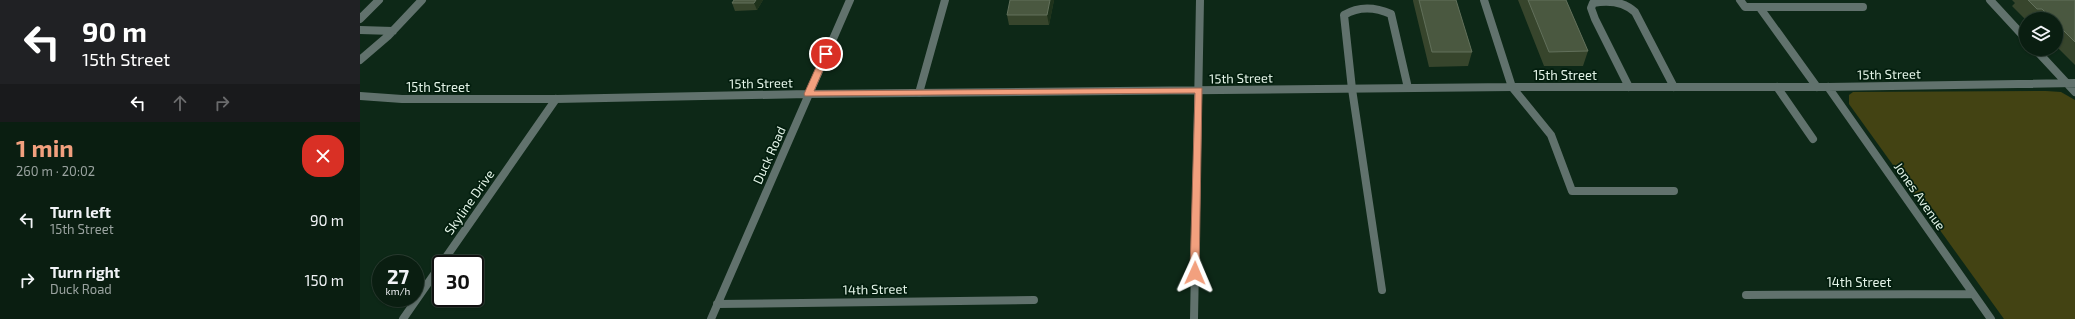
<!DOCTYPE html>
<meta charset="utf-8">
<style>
:root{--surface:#0a1e11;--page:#13271a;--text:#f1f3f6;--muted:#99a29f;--line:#2a3c31;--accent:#f2a07e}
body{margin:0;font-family:"Exo 2",sans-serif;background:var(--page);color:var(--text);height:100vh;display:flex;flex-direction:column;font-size:15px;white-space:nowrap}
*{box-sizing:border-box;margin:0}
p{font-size:13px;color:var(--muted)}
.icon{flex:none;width:22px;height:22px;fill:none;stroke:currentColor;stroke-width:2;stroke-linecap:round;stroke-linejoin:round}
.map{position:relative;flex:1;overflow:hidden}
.details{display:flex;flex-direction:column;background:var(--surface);width:360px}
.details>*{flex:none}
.hud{background:#202124;color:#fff;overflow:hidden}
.fabs{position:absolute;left:1659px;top:12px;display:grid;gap:8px}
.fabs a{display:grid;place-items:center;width:44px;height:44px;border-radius:50%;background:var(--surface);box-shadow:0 1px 3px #0004,0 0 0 1px var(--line);font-size:20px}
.speed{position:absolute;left:12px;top:255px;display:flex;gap:8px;font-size:20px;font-weight:700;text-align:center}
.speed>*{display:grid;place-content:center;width:52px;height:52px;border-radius:50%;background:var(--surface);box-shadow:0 1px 3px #0004,0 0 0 1px var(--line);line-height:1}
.speed small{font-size:10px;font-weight:400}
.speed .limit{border:2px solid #111;border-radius:6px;background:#fff;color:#111}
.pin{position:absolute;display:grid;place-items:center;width:34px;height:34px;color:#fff;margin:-17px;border:2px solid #fff;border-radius:50%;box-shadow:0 1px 4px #0007}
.me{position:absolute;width:44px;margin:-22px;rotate:1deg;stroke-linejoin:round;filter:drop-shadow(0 0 3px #0008)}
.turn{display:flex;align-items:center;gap:14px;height:84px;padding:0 16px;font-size:18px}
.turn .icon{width:52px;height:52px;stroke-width:2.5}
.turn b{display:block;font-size:28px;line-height:34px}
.lanes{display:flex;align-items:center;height:38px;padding:0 16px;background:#0003;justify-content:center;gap:20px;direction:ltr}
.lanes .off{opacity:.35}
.round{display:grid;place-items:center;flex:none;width:42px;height:42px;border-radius:16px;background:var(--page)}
.summary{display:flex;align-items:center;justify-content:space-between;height:68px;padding:0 16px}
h1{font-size:24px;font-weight:700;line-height:30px;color:var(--accent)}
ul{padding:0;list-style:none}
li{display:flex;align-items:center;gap:12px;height:60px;padding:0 16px}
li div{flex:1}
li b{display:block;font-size:15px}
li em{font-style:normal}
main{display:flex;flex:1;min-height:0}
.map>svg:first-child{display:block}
.green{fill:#434313}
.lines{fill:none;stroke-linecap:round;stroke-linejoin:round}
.service{stroke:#61726d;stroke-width:8}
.minor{stroke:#61726d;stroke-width:8}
.wall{fill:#37452c}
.shaded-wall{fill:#1e321b}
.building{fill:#4a5840;stroke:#62705b}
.route{fill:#f2a07e;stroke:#9d6852}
.labels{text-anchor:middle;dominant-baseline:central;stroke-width:3.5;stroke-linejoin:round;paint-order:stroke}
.street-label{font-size:13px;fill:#e4f4e8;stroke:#031e0e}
</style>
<main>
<section class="details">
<div class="hud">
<div class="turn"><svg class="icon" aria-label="left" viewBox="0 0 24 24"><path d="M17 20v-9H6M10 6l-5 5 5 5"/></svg><div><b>90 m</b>15th Street</div></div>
<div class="lanes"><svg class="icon" aria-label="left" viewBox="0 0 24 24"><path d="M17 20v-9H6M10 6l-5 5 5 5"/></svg><svg class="icon off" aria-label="ahead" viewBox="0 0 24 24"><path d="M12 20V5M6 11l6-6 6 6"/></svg><svg class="icon off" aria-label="right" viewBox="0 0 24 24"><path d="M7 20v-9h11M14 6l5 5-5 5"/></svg></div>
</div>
<div class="summary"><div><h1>1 min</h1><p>260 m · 20:02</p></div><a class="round" style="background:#d93025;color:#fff"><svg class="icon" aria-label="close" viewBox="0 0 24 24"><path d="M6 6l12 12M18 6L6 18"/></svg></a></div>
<ul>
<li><svg class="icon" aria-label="left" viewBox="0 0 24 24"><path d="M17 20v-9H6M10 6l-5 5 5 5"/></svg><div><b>Turn left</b><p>15th Street</p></div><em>90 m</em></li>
<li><svg class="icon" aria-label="right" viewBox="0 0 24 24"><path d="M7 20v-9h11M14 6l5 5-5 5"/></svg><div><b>Turn right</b><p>Duck Road</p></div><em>150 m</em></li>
</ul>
</section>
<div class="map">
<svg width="1715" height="319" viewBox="0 0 1715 319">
<rect width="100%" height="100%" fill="#0d2817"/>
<path class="green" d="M1686 91 1701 92 1715 100V319H1644L1489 104V95L1493 92Z"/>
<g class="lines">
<path class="service" d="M1380 0 1385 7H1503
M1400 8 1457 87
M0 19 19 0
M0 30 33 31
M0 60 28 36 62 0
M1152 87 1191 135 1212 191H1314
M1269 87 1235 19 1231 8 1233 3C1249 0 1263 1 1275 12L1314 87
M1417 87 1453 139
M559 93 585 0
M1022 290 992 89 984 15C999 6 1015 7 1031 14L1048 88"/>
<path class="minor" d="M1124 0 1152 87
M1630 0 1666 39
M1675 49 1715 92
M1468 87 1631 319
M0 96 42 99H196L448 94 1152 87H1468L1715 83
M1386 295 1613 294
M357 304 674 300
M43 319 196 99
M351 319 490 0
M834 319 840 0"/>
</g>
<path class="wall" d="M374 0H403L397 10 375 11 372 3Z
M694 0 689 25H649L647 15Z
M1053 0H1096L1112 52 1108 66 1069 67 1053 1Z
M1158 0H1206L1228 51 1223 66H1184Z
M1652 0H1715V65L1696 46V19H1666V20L1652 6 1655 3Z"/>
<path class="shaded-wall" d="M396 0H403L397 10 394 3Z
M690 0H694L689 25 687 15Z"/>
<path class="building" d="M374 0H396L394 3H372Z
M650 0H690L687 15H647Z
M1059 0H1096L1112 52H1072Z
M1168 0H1206L1228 51 1189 52Z
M1668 0H1715V42L1696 23V19H1692L1682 9H1677Z"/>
<path class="route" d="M466 51 470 54 454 91 842 88 839 276 835 277 830 273 835 93 445 96 444 94 462 54Z"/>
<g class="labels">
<g class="street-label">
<text transform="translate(1529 74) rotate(-1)">15th Street</text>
<text x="1205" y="75">15th Street</text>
<text transform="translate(881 78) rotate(-1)">15th Street</text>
<text transform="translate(401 83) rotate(-1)">15th Street</text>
<text x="78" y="87">15th Street</text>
<text transform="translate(409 155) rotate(-66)">Duck Road</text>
<text transform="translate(1560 196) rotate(55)">Jones Avenue</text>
<text transform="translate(109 202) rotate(-55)">Skyline Drive</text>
<text x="1499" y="282">14th Street</text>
<text transform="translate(515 289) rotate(-1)">14th Street</text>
</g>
</g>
</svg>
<div class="fabs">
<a><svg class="icon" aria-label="layers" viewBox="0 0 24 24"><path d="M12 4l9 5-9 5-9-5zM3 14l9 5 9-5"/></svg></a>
</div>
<div class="speed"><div>27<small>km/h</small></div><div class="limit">30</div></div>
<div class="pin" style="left:466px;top:54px;background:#d93025"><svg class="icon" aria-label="arrive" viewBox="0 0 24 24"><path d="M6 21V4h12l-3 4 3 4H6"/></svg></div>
<svg class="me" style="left:835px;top:273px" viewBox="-20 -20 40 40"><path d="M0-17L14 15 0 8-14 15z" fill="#f2a07e" stroke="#fff" stroke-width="4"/></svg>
</div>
</main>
